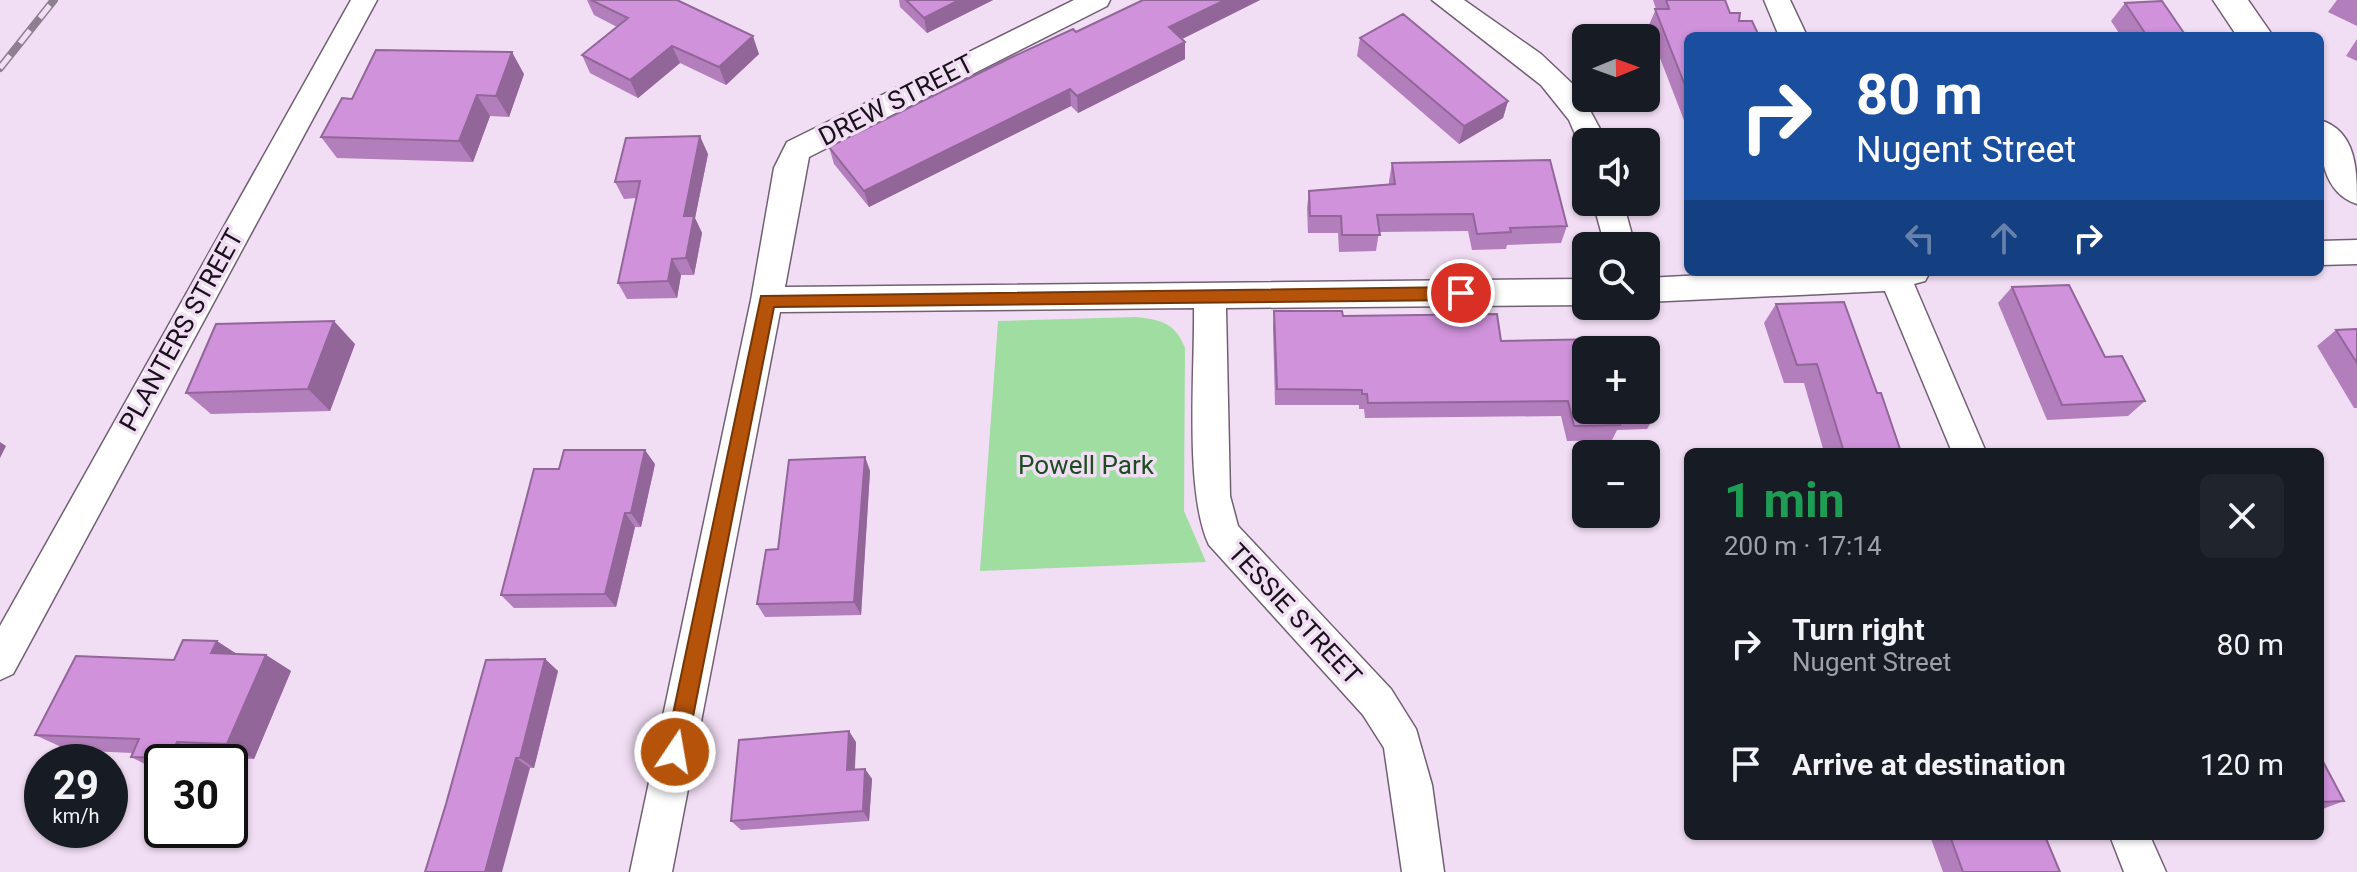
<!DOCTYPE html>
<meta charset="utf-8">
<style>
:root{--surface:#171b24;--page:#20242c;--text:#f1f3f6;--muted:#9ea1a6}
body{margin:0;font-family:Roboto,sans-serif;background:var(--page);color:var(--text);height:100vh;display:flex;flex-direction:column;font-size:30px;white-space:nowrap}
*{box-sizing:border-box;margin:0}
p{font-size:26px;color:var(--muted)}
.icon{flex:none;width:44px;height:44px;fill:none;stroke:currentColor;stroke-width:2;stroke-linecap:round;stroke-linejoin:round}
.map{position:relative;flex:1;overflow:hidden}
.panel{position:absolute;left:1684px;top:448px;width:640px;height:392px;display:flex;flex-direction:column;background:var(--surface);border-radius:12px;box-shadow:0 2px 6px #0004}
.panel>*{flex:none}
.top-card{position:absolute;left:1684px;top:32px;width:640px;height:244px;border-radius:12px;box-shadow:0 2px 6px #0004;background:#1a4fa0;color:#fff;overflow:hidden}
.needle{width:52px;rotate:89deg}
.tools{position:absolute;left:1572px;top:24px;display:grid;gap:16px}
.tools a{display:grid;place-items:center;width:88px;height:88px;border-radius:12px;background:var(--surface);box-shadow:0 2px 6px #0004;font-size:40px}
.speed{position:absolute;left:24px;top:744px;display:flex;gap:16px;font-size:40px;font-weight:700;text-align:center}
.speed>*{display:grid;place-content:center;width:104px;height:104px;border-radius:50%;background:var(--surface);box-shadow:0 2px 6px #0004;line-height:1}
.speed small{font-size:20px;font-weight:400}
.speed .limit{border:4px solid #111;border-radius:12px;background:#fff;color:#111}
.pin{position:absolute;display:grid;place-items:center;width:68px;height:68px;color:#fff;margin:-34px;border:4px solid #fff;border-radius:50%;box-shadow:0 2px 8px #0007}
.me{position:absolute;width:88px;margin:-44px;rotate:12deg;stroke-linejoin:round;filter:drop-shadow(0 0 6px #0008)}
.turn{display:flex;align-items:center;gap:28px;height:168px;padding:0 40px;font-size:36px}
.turn .icon{width:104px;height:104px;stroke-width:2.5}
.turn b{display:block;font-size:56px;line-height:68px}
.lanes{display:flex;align-items:center;height:76px;padding:0 40px;background:#0003;justify-content:center;gap:40px;direction:ltr}
.lanes .off{opacity:.35}
.round{display:grid;place-items:center;flex:none;width:84px;height:84px;border-radius:12px;background:var(--page)}
.overview{display:flex;align-items:center;justify-content:space-between;height:136px;padding:0 40px}
h1{font-size:48px;font-weight:700;line-height:60px;color:#1e9e55}
ul{padding:0;list-style:none}
li{display:flex;align-items:center;gap:24px;height:120px;padding:0 40px}
li div{flex:1}
li b{display:block;font-size:30px}
li em{font-style:normal}
.map>svg:first-child{display:block}
.green{fill:#9fdda0}
.lines{fill:none;stroke-linecap:round;stroke-linejoin:round}
.street-casing{stroke:#716074;stroke-width:3}
.secondary-casing{stroke:#716074;stroke-width:3}
.street{fill:#fff;fill-rule:evenodd}
.secondary{fill:#fff;fill-rule:evenodd}
.rail-casing{stroke:#8d7f8f;stroke-width:8}
.rail{stroke:#f1ddf4;stroke-width:5;stroke-dasharray:16;stroke-linecap:butt}
.wall{fill:#b37ebc}
.shaded-wall{fill:#926699}
.building{fill:#d092db;stroke:#926699;stroke-width:2}
.route{fill:#b45309;stroke:#753606;stroke-width:2}
.labels{text-anchor:middle;dominant-baseline:central;stroke-width:7;stroke-linejoin:round;paint-order:stroke}
.street-label{font-size:26px;fill:#181119;stroke:#f1ddf4}
.park-label{font-size:26px;fill:#1c4d1f;stroke:#f1ddf4}
</style>
<div class="map">
<svg width="2357" height="872" viewBox="0 0 2357 872">
<rect width="100%" height="100%" fill="#f1ddf4"/>
<path class="green" d="M1136 317C1162 320 1175 323 1185 348L1184 511 1206 562 980 571 998 321Z"/>
<g class="lines">
<g class="street-casing">
<path id="street" d="M351 0H377L13 674 0 680V626Z
M1074 0H1110L1107 6 809 157 785 287 1586 279V305L1226 308 1230 496 1238 526 1391 689 1416 729 1432 785 1444 872H1402L1384 748 1363 715 1209 545C1184 492 1195 371 1194 308L780 312 672 872H630L751 300 774 168 787 142Z
M1432 0H1464L1541 54 1579 90 1607 142H1586V151L1582 150 1569 120 1541 85Z
M1764 0H1790L1807 36H1779Z
M1593 202H1623L1635 246H1605Z
M2357 240V264L2320 265V241Z
M1762 272H1930L1925 281 1914 284 1986 452H1952L1885 291 1646 302V278Z
M2110 836H2150L2166 872H2124Z"/>
</g>
<g class="secondary-casing">
<path id="secondary" d="M2213 0H2248L2273 36H2237Z
M2320 120C2357 131 2357 171 2357 204 2321 192 2320 152 2320 120Z"/>
</g>
<use href="#street" class="street"/>
<use href="#secondary" class="secondary"/>
<g class="rail-casing">
<path id="rail" d="M0 68 54 0"/>
</g>
<use href="#rail" class="rail"/>
</g>
<path class="wall" d="M587 0H677L759 54 726 85 680 63 638 98 590 73 582 55 617 27 594 15Z
M899 0H993L927 33 900 7Z
M1143 0H1260L1182 39 1185 42V59L1078 113 1071 106 869 207 834 164 829 147Z
M1653 0H1725L1688 36V128H1687L1648 27 1656 9Z
M2337 0H2357V26L2328 12Z
M2125 3 2186 36H2121L2111 21Z
M1360 38 1508 101 1503 118 1459 144 1357 56Z
M2357 39V61L2346 56Z
M524 74 509 117 490 116 473 162 337 158 321 137 352 99Z
M708 154 695 218 702 233 694 275H681L677 298 627 299 618 283 636 198 624 199 615 182Z
M1392 163 1567 226 1561 243 1507 245 1506 249 1472 250 1468 231 1379 232 1376 251 1339 252 1338 233H1308L1307 208 1309 191 1389 184V181Z
M2012 287 2105 357 2145 401 2128 416 2047 420 1998 303Z
M1776 304 1877 393 1901 452H1824L1804 383H1784L1764 323Z
M1274 311 1343 316 1501 341 1586 410 1656 414 1647 429 1617 430 1612 440 1567 441 1561 416 1365 418 1364 409H1359V405H1275L1273 327Z
M2357 329V408H2354L2317 346 2336 330Z
M355 344 330 411 211 414 186 393Z
M865 457 870 471 861 615 765 617 757 604 778 549Z
M655 464 641 527H635L616 607 514 608 501 595 559 469Z
M236 654 266 655 291 671 254 759 206 757 203 762H162V772H161L131 757 132 753 68 750 35 735 174 660Z
M545 659 558 671 534 768H530L446 804Z
M856 742 855 769H865L872 779 869 821 741 830 731 821Z
M2320 756 2344 801 2320 810Z
M1930 836H2045L2060 872H1943Z"/>
<path class="shaded-wall" d="M959 0H993L927 33 924 18Z
M1225 0H1260L1170 45 1169 27Z
M753 36 759 54 726 85 719 67Z
M1185 42V59L1078 113 1077 96Z
M672 46 680 63 638 98 630 80Z
M512 52 524 74 509 117 496 96Z
M1070 89 1071 106 869 207 864 191Z
M477 95 490 116 473 162 459 141Z
M1508 101 1503 118 1459 144 1464 126Z
M700 136 708 154 695 218 702 233 694 275 686 258 684 216Z
M672 259 681 275 677 298 668 281Z
M334 321 355 344 330 411 308 389Z
M0 442 6 446 0 458Z
M645 450 655 464 641 527 631 513Z
M865 457 870 471 861 615 854 602Z
M625 513 635 527 616 607 605 594Z
M217 641 243 658 211 653Z
M266 655 291 671 254 759 227 744Z
M545 659 558 671 534 768 520 758Z
M849 731 856 742 854 780 847 770Z
M177 742 206 757 203 762H177L169 758Z
M516 758 530 768 502 872H485Z
M865 769 872 779 869 821 863 811Z"/>
<path class="building" d="M591 0H677L753 36 719 67 672 46 630 80 582 55 628 18Z
M906 0H959L924 18Z
M1143 0H1225L1169 27 1185 42 1077 96 1070 89 864 191 829 147 1010 58 1073 29 1076 32Z
M1666 0H1725L1730 13H1740L1739 21H1752L1759 36H1688V93L1655 9H1669Z
M2162 1 2186 36H2147L2125 3Z
M1403 14 1508 101 1464 126 1360 38Z
M376 50 512 52 496 96 477 95 459 141 321 137 342 98 352 99Z
M700 136 684 216H694L686 258 672 259 668 281 618 283 640 181 615 182 626 138Z
M1550 160 1567 226 1510 228 1511 232 1477 234 1473 214 1377 215 1380 235H1342L1341 216H1310L1309 191 1395 184 1392 163Z
M2069 285 2105 357 2122 356 2145 401 2062 405 2012 287Z
M1844 302 1877 393H1881L1901 452H1844L1817 364 1797 365 1776 304Z
M1274 311H1342L1343 316 1497 314 1501 341 1603 339 1606 350H1586V410H1646V379L1656 414 1618 415 1620 425 1574 426 1568 401 1368 403 1367 394H1362V390L1277 389Z
M334 321 308 389 186 393 216 324Z
M2357 329V363L2336 330Z
M564 450H645L631 513H625L605 594 501 595 534 469H559Z
M865 457 854 602 757 604 766 550 778 549 789 460Z
M183 640 217 641 211 653 266 655 227 744 177 742 169 758 131 757 139 739 35 735 76 656 174 660Z
M545 659 520 758H516L485 872H425L446 804 486 660Z
M849 731 847 770 865 769 863 811 731 821 739 740Z
M2320 756 2344 801 2320 802Z
M1950 836H2045L2060 872H1963Z"/>
<path class="route" d="M1461 287 1469 293 1461 300 774 307 686 752 683 759 675 762 668 759 665 752 761 296Z"/>
<g class="labels">
<g class="street-label">
<text transform="translate(896 100) rotate(-27)">DREW STREET</text>
<text transform="translate(181 330) rotate(-61)">PLANTERS STREET</text>
<text transform="translate(1295 614) rotate(47)">TESSIE STREET</text>
</g>
<g class="park-label">
<text x="1086" y="465">Powell Park</text>
</g>
</g>
</svg>
<div class="tools">
<a><svg class="needle" viewBox="-14 -14 28 28"><path d="M0-13l5 13h-10z" fill="#e53935"/><path d="M0 13l5-13h-10z" fill="#9ea1a6"/></svg></a>
<a><svg class="icon" aria-label="sound" viewBox="0 0 24 24"><path d="M4 9h4l5-4v14l-5-4H4zM17 9q2 3 0 6"/></svg></a>
<a><svg class="icon" aria-label="search" viewBox="0 0 24 24"><circle cx="10" cy="10" r="6"/><path d="M15 15l6 6"/></svg></a>
<a>+</a>
<a>−</a>
</div>
<div class="speed"><div>29<small>km/h</small></div><div class="limit">30</div></div>
<div class="pin" style="left:1461px;top:293px;background:#d93025"><svg class="icon" aria-label="arrive" viewBox="0 0 24 24"><path d="M6 21V4h12l-3 4 3 4H6"/></svg></div>
<svg class="me" style="left:675px;top:752px" viewBox="-20 -20 40 40"><circle r="17" fill="#b45309" stroke="#fff" stroke-width="3"/><path d="M0-11L8 9 0 5-8 9z" fill="#fff"/></svg>
<div class="top-card">
<div class="turn"><svg class="icon" aria-label="right" viewBox="0 0 24 24"><path d="M7 20v-9h11M14 6l5 5-5 5"/></svg><div><b>80 m</b>Nugent Street</div></div>
<div class="lanes"><svg class="icon off" aria-label="left" viewBox="0 0 24 24"><path d="M17 20v-9H6M10 6l-5 5 5 5"/></svg><svg class="icon off" aria-label="ahead" viewBox="0 0 24 24"><path d="M12 20V5M6 11l6-6 6 6"/></svg><svg class="icon" aria-label="right" viewBox="0 0 24 24"><path d="M7 20v-9h11M14 6l5 5-5 5"/></svg></div>
</div>
<section class="panel">
<div class="overview"><div><h1>1 min</h1><p>200 m · 17:14</p></div><a class="round"><svg class="icon" aria-label="close" viewBox="0 0 24 24"><path d="M6 6l12 12M18 6L6 18"/></svg></a></div>
<ul>
<li><svg class="icon" aria-label="right" viewBox="0 0 24 24"><path d="M7 20v-9h11M14 6l5 5-5 5"/></svg><div><b>Turn right</b><p>Nugent Street</p></div><em>80 m</em></li>
<li><svg class="icon" aria-label="arrive" viewBox="0 0 24 24"><path d="M6 21V4h12l-3 4 3 4H6"/></svg><div><b>Arrive at destination</b></div><em>120 m</em></li>
</ul>
</section>
</div>
